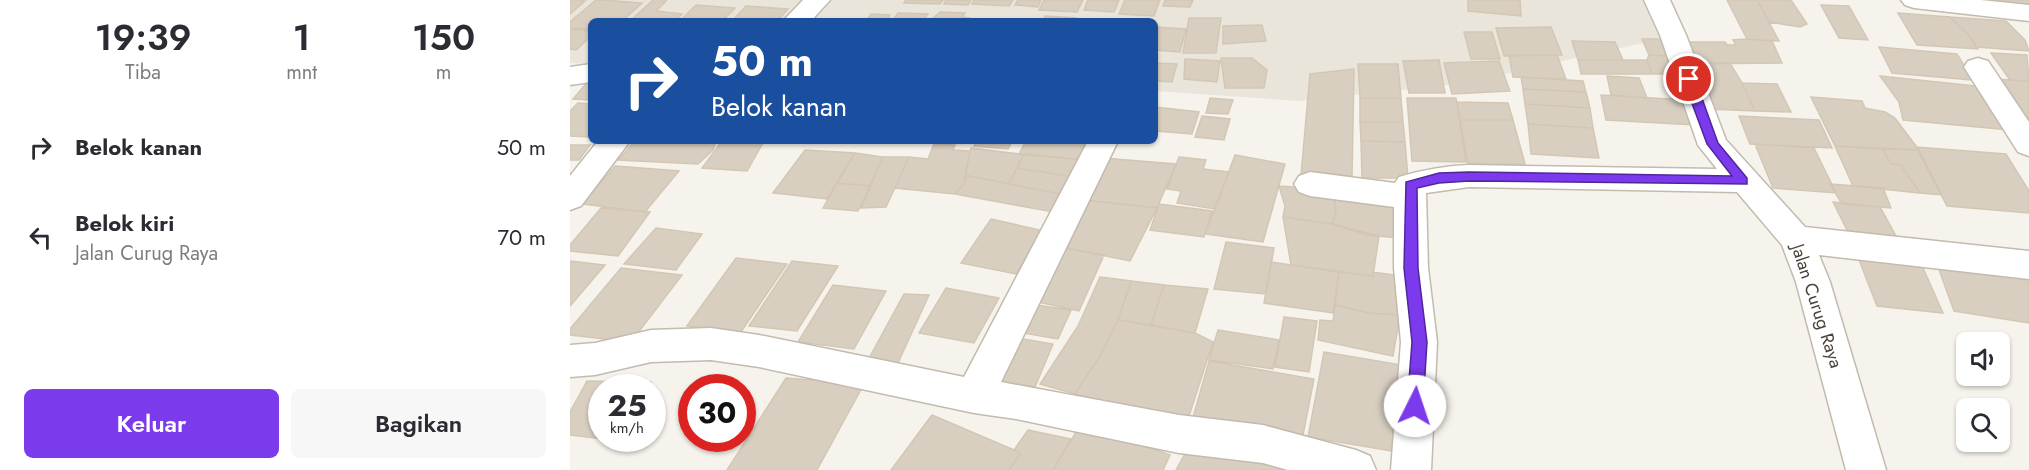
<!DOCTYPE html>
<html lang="id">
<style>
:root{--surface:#fff;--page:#f7f7f7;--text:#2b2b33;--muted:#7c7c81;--accent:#7c3aed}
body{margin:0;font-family:Jost,sans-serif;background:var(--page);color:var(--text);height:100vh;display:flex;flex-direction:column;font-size:22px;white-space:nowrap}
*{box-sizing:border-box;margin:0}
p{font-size:20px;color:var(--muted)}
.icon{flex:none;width:33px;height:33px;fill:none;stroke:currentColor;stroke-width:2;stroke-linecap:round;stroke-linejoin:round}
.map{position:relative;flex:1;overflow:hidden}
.sheet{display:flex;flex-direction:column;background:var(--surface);width:570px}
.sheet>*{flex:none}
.top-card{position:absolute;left:18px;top:18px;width:570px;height:126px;border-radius:9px;box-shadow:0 2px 4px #0004;background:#1a4fa0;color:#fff;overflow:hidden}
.tools{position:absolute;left:1386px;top:332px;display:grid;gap:12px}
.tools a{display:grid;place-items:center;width:54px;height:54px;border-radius:9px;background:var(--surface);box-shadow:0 2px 4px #0004;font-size:30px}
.speed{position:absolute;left:18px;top:374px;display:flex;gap:12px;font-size:30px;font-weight:700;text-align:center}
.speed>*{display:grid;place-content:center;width:78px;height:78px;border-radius:50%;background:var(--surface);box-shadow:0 2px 4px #0004;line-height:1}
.speed small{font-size:15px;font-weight:400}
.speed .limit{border:9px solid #d22;background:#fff;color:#111}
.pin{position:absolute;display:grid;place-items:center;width:51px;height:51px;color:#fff;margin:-26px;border:3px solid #fff;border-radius:50%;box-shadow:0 2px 6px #0007}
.me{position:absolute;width:66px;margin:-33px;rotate:4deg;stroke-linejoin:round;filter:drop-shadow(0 0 4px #0008)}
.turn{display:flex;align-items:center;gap:21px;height:126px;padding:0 24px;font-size:27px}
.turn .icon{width:78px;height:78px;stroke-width:2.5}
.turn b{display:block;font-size:42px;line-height:51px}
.eta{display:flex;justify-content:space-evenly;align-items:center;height:102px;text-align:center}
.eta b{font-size:36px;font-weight:600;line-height:42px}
.cta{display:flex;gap:12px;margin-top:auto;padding:12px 24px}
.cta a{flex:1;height:69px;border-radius:9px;background:var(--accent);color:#fff;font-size:24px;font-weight:600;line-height:69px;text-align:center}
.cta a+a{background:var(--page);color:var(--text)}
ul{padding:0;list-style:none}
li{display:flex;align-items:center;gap:18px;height:90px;padding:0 24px}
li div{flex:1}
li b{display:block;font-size:22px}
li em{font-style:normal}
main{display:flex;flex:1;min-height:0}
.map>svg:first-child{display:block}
.residential{fill:#eae5da}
.building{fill:#d8cfc1;stroke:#d3c7b4;stroke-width:1.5}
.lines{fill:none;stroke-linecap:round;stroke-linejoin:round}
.minor-casing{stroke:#c2bbae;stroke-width:3}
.minor{fill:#fff;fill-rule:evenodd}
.route{fill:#7c3aed;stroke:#51269a;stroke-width:1.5}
.labels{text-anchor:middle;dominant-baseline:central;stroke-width:4.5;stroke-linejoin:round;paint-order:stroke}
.street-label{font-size:18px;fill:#4b4439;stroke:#fff}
</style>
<main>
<section class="sheet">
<div class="eta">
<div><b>19:39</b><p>Tiba</p></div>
<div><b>1</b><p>mnt</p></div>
<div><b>150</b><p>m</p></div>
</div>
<ul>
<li><svg class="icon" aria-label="right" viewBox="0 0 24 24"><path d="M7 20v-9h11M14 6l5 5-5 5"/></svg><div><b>Belok kanan</b></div><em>50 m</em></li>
<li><svg class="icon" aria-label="left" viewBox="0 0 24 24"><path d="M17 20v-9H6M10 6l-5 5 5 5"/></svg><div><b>Belok kiri</b><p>Jalan Curug Raya</p></div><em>70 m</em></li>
</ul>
<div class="cta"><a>Keluar</a><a>Bagikan</a></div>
</section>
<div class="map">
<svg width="1459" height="470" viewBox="0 0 1459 470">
<rect width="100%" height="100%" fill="#f6f3ec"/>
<path class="residential" d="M0 0H1081L1095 38 895 83 731 101 585 91V21H21V64L0 63Z"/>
<path class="building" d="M0 0H8L15 1 0 14Z
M26 0H33L72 3 52 21H21V29L0 28V22Z
M336 0H373L370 4 334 3Z
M376 0H401L398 5 374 4Z
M404 0H443L439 6 402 4Z
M448 0H471L468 7 445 5Z
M474 0H513L507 12 469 10Z
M518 0H549L544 12 514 10Z
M555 0H590L584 16 549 14Z
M595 0H623L620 7 593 6Z
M898 0H950L951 16 898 11Z
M1157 0H1187L1209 41 1177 39Z
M1187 0H1221L1237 24 1230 27 1199 22Z
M1427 0H1459V8L1431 6Z
M82 1H96L86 11 112 14 105 21H60Z
M126 5 165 8 152 21H110Z
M1251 5 1279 6 1298 40 1269 38Z
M176 6 218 9 207 21H162Z
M370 12 395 13 392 17 400 18 398 21H360Z
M328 13 358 14 353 21H322Z
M1328 13 1380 17 1399 35 1408 49 1347 45Z
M301 14 320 15 316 21H296Z
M475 16 506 18 505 21H473Z
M1380 17 1436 21 1455 40 1459 51 1406 47 1399 35Z
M619 18H651L646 53H613Z
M692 25 696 41 653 44V26Z
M585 27 616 29 610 52 585 50Z
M981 27 992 55 934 56 926 28Z
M0 29 21 31V36L6 50 0 49Z
M894 32H922L930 59H901Z
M1072 39H1091L1096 56 1079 55Z
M1177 39 1202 41 1212 63 1120 64 1111 42H1155L1157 45H1166L1163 40Z
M1002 41 1045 42 1053 60H1008Z
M1309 47 1387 54 1403 80 1322 73Z
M1421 53 1457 55 1459 81 1440 80Z
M939 55H987L996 79 943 77Z
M1079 55 1096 56 1103 74H1082L1077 60Z
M651 58H682L697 70 694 88H655Z
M615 59 650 61 647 82 614 79Z
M869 60 875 93H839L833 61Z
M1008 60H1077L1082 74H1011Z
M929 61 940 91 882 94 874 63Z
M585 63 607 64 602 82 585 81Z
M1160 63 1172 83 1185 111 1137 109 1120 64Z
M788 64H828L831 98H790Z
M784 69 782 178 731 175 740 74Z
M1037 76 1069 78 1077 98 1041 95Z
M1310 76 1415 87 1441 130 1333 120 1329 102Z
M951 77 1013 81 1016 92 953 89Z
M1423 79 1459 81V121L1448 120Z
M19 80 21 100 3 99Z
M1172 83 1207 84 1221 112 1185 111Z
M953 89 1016 92 1020 108 955 104Z
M1031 95 1116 100 1124 125 1036 120Z
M1241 97 1292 101 1295 108 1315 112 1325 118 1349 150 1265 146Z
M640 98 663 100 658 114 636 113Z
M790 98H831L833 122H790Z
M837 98H886L896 162 842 161Z
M887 102 938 103 943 120H890Z
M8 103 21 104V137L0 136V111Z
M955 104 1020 108 1023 128 958 124Z
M585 107 629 112 622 134 585 131Z
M632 116 660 119 654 140 625 137Z
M1169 116 1249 120 1262 148 1180 144Z
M890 120H943L955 164H898Z
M790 122H833L835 142 791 141Z
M958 124 1023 128 1029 158 961 154Z
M65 141H146L143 150 128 164 48 160Z
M152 141H194L177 171 132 168Z
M406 141H442L438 149 404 146Z
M456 141H522L514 160 449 154Z
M791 141 835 142 838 178H792Z
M364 144 385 145 383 150 400 151 394 184 385 194 325 188 339 157 358 159Z
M1185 144 1244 148 1266 193 1203 188Z
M0 145H20L9 160H0Z
M1265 146 1312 149 1321 164 1331 165 1350 193 1283 186Z
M1346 147 1436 154 1459 191V213L1377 206Z
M401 148 449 154H454L439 184 395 175Z
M1312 149 1349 150 1372 195 1350 193 1331 165 1321 164Z
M235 150 285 153 257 199 203 193Z
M285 153 313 157 300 186 267 183Z
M454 154 514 160 510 178 447 168Z
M665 155 715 164 693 242 635 234Z
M313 157H339L316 207 291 208Z
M609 157 636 160 633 169 659 172 645 209 607 203 611 191 597 189Z
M533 158 606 164 587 208 514 200Z
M45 166 109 171 75 212 12 204Z
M447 168 510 178 495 195 439 184Z
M395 175 495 195 489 213 385 194 394 184Z
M267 183 300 186 288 211 253 208Z
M1260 184 1313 188 1321 208 1272 204Z
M709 186 763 190 766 212 762 224 713 217 715 206Z
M763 192 823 199 828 238 797 235 762 224 766 212Z
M514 200 587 208 560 261 492 247Z
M1263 202 1310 207 1326 236 1278 232Z
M589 204 642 211 634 237 580 230Z
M31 208 80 212 48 256 0 251V245Z
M713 217 762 224 809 236 803 276 721 265Z
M421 219 474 231 446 274 391 263Z
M86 228 132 234 106 270 54 264Z
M656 242 704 248 696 294 644 289Z
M492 247 534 255 509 311 463 301Z
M1286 252 1349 259 1373 313 1307 306Z
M1364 256 1459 267V323L1384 311Z
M166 258 217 264 171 332 117 326Z
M0 261 35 265 0 306Z
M222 261 268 266 227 331 179 326Z
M701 262 769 272 763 313 694 303Z
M51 268 112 275 61 342 0 335V329Z
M769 272 803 276V272L831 276 830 315 799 313 765 305Z
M530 277 561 281 548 320 528 359 505 394 470 384 508 326Z
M561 281 594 285 581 325 548 320Z
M263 285 316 291 284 349 228 342Z
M594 285 638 289 625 333 581 325Z
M376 288 429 298 404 343 349 333Z
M334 294 359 295 328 363 298 360Z
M466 305 501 310 488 339 453 333Z
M765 305 799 313 830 315 823 356 748 340 750 320 763 321Z
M714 317 747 321 739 372 705 367Z
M548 320 625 333 643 342 619 416 608 421 505 394 528 359Z
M648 330 709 340 703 369 639 360Z
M441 337 483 344 465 387 422 380Z
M754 352 832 365 821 451 738 437Z
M639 361 744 379 732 440 622 421Z
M216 378 294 384 247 470H157Z
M17 381 81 382 80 387H32V438H52L50 441 0 435V412Z
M362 415 444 450 450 454 439 470H321Z
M511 424 600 455 593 470H483Z
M458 430 501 439 483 470H439L450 454 444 450Z
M621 443 757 470H606Z"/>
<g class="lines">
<g class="minor-casing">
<path id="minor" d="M233 0H260L241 21H213Z
M1074 0H1100L1116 35 1156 140 1235 227 1459 251V279L1249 255 1260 282 1316 470H1276L1226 282 1212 245 1167 192 899 187 856 193 858 268 867 342 861 470H821L831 342 824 268V207L740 196 729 192 724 184 729 176 740 172 825 183 829 177C852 170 875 166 899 165L1147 169 1128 145 1090 35Z
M1331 0H1411L1459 5V21L1344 8 1335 5Z
M1408 58 1418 61 1459 122V156L1448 152 1394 67 1398 61Z
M21 64V82L0 85V67Z
M28 141H60L11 206 0 210V176Z
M518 141H548L431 382 609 415 693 425 786 450 800 456 806 470H718L693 463 609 453 446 419 404 413 189 367 141 360 81 362 25 375 0 377V345L25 343 81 330 141 328 189 335 394 377Z"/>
</g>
<use href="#minor" class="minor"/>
</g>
<path class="route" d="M1119 75 1125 79 1148 143 1177 178V184L899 181 869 183 847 188 848 268 857 342 853 406 851 411 845 414 840 411 837 406 842 342 834 268 836 182 869 173 899 172 1162 176 1137 144 1113 79Z"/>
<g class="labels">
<g class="street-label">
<text transform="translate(1247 306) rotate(72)">Jalan Curug Raya</text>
</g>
</g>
</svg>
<div class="tools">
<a><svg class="icon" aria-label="sound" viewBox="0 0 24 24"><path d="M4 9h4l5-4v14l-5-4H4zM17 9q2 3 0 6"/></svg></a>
<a><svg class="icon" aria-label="search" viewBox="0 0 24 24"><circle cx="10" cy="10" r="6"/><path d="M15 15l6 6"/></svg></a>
</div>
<div class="speed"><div>25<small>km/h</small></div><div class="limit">30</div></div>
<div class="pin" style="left:1119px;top:79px;background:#d93025"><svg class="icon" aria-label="arrive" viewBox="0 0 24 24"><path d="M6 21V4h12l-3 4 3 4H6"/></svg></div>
<svg class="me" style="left:845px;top:406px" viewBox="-20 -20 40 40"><circle r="19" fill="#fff"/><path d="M0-13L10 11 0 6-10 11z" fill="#7c3aed"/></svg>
<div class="top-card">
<div class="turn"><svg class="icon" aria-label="right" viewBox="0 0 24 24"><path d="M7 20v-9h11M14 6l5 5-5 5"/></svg><div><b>50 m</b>Belok kanan</div></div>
</div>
</div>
</main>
